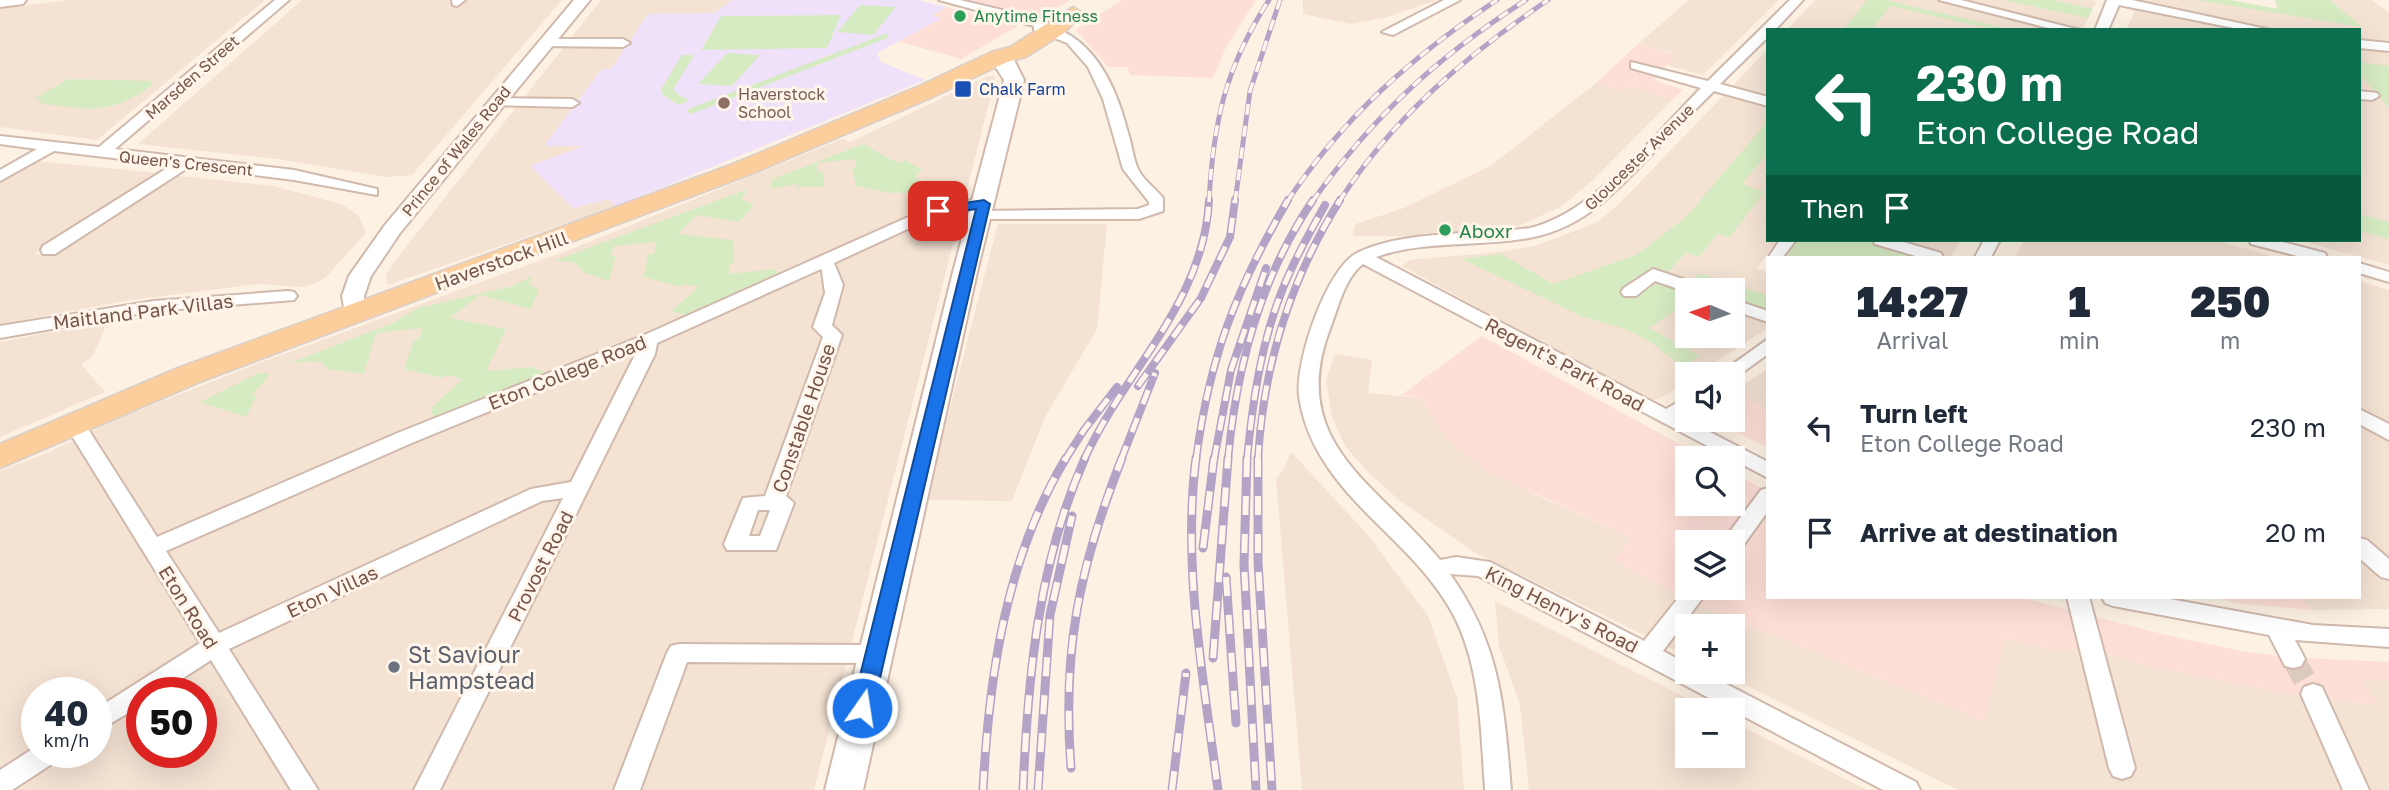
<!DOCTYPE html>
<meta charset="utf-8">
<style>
:root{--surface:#fff;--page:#f2f2f3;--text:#1f2937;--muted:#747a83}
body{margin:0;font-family:"Golos Text",sans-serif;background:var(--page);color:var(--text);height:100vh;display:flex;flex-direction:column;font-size:26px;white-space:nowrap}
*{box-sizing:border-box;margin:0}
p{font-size:23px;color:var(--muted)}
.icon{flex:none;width:38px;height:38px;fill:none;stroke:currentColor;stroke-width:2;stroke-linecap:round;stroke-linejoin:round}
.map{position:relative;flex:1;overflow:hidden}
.side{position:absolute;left:1766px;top:256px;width:595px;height:343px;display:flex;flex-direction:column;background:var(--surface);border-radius:0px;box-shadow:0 7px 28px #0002}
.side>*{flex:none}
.top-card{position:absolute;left:1766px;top:28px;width:595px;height:214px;border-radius:0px;box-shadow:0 7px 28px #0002;background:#0b6e4f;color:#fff;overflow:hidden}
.needle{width:46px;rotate:272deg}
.tools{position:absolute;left:1675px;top:278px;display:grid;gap:14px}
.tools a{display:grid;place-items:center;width:70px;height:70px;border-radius:0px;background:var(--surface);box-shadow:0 7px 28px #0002;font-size:35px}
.speed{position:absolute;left:21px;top:677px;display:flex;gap:14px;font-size:35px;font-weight:700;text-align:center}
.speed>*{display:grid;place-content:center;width:91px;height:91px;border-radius:50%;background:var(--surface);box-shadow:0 7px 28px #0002;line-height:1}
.speed small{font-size:18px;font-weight:400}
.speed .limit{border:10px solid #d22;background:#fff;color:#111}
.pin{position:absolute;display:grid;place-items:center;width:60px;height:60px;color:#fff;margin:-30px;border-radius:14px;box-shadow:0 4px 10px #0006}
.me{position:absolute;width:77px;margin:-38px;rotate:13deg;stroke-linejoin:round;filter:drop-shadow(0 0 5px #0008)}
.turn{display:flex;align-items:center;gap:24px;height:147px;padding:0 35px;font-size:32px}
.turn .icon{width:91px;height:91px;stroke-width:2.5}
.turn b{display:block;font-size:49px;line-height:60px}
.then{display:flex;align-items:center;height:66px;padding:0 35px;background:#0003;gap:14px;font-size:26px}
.eta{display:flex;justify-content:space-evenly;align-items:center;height:119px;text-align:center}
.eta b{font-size:42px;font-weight:800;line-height:49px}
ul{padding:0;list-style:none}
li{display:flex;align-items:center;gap:21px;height:105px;padding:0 35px}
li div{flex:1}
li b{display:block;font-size:26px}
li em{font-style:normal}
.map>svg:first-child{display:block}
.residential{fill:#f4e2d3;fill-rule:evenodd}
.commercial{fill:#fddfd8;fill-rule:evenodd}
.education{fill:#eee1f9}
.green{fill:#d7ebc3}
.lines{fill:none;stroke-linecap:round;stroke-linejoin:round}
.minor-tunnel{stroke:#dbcabd;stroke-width:23;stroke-dasharray:23 11;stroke-linecap:butt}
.minor-casing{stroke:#d0b9ad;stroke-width:4}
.tertiary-casing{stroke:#d0b9ad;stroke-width:4}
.secondary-casing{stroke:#d3b8ab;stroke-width:4}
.primary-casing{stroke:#d9cfcc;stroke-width:3}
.minor{fill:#fff;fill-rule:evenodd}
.tertiary{fill:#fff;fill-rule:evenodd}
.secondary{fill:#fff;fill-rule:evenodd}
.primary{fill:#fcce9c;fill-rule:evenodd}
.rail-far2-casing{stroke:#b2a3c7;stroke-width:5}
.rail-far1-casing{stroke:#b2a3c7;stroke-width:8}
.rail-casing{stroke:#b2a3c7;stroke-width:9}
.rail-far2{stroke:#fff5eb;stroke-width:3.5;stroke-dasharray:11;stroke-linecap:butt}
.rail-far1{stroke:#fff5eb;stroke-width:5;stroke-dasharray:15;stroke-linecap:butt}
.rail{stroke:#fff5eb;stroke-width:6;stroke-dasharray:19;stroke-linecap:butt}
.route{fill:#1a73e8;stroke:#114b97;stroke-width:2}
.leisure-dot{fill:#2e9e5b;stroke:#fff5eb;stroke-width:2.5}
.transit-dot{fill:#1a4fb4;stroke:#fff5eb;stroke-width:2.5}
.education-dot{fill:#8d6e63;stroke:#fff5eb;stroke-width:2.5}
.worship-dot{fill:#6b7280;stroke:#fff5eb;stroke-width:2.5}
.labels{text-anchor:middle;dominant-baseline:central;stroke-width:6;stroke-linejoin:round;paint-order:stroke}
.far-leisure-label{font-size:16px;fill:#27864d;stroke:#fff5eb;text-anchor:start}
.far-street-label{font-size:16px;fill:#765449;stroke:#fff5eb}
.far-transit-label{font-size:16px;fill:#164399;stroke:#fff5eb;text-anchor:start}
.far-education-label{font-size:16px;fill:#785e54;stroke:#fff5eb;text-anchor:start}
.leisure-label{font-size:19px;fill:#27864d;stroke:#fff5eb;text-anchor:start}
.street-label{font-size:19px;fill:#765449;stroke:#fff5eb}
.near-worship-label{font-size:23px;fill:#5b616d;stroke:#fff5eb;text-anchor:start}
</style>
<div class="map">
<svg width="2389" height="790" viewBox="0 0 2389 790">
<rect width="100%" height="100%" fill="#fdf1e4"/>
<path class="residential" d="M69 0H265L97 140 0 127V9Z
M302 0H562L412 175 387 177 278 159 138 144Z
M601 0H732L714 13 648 14 611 69 601 70 545 146 587 145 530 166 573 208 609 199 616 206 388 285 386 275 398 257Z
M1303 0H1437L1387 17 1351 24 1303 14Z
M1689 0H1779L1703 75 1666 65 1675 54 1638 44Z
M1815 0H2091L2099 2H2096L2082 30H1787Z
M2130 0H2230L2278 9 2275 0H2372L2389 13V265L2298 240H2359V30H2126L2135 11 2126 9Z
M1767 50 1768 240H1778L1757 268 1767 272V329L1696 374H1687V380L1672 392 1651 402 1402 266 1410 260 1500 252 1538 245 1598 222 1622 201ZM1687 290H1732V336H1687Z
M988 76H995V79L814 790H0V471L47 453 115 420 254 365 572 249 842 139 851 142ZM37 693H96V752H37ZM142 693H201V752H142Z
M1596 83 1622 91 1628 86 1673 99 1593 180 1562 206 1519 226 1413 236H1352L1356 224 1404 208 1492 165Z
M37 161 155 173 34 254 50 256 179 176 273 186 341 204 358 215 366 233 325 278 314 284 303 287 258 284 131 300 0 324V182Z
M998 224H1107L1097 329 1045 417 1012 501 926 500Z
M1890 240H1961L1951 257Z
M2024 240H2215L2276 257H2015Z
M2359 281 2389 290V609L2313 610 2302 597H2359Z
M108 321 92 357 81 364 105 392 0 437V342Z
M1335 354 1372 360 1368 393 1421 398 1448 440 1534 494 1631 538 1614 560 1689 601 1984 721 2003 638 2056 651 2087 649 2149 666 2299 696 2378 705 2360 681H2389V790H1958L1719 672H1732V626H1687V656L1474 552 1399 500 1369 473 1345 446 1332 417 1326 380Z
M1767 369V410L1733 392Z
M1291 452 1367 534 1428 616 1457 698 1464 790H1302L1276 479 1284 469Z
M1495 601 1710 710H1687V756H1732L1733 722 1867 790H1529L1520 705 1499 646Z"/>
<path class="commercial" d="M965 0H1070L1041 19Z
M1122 0H1256L1226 47 1213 78 1130 75 1127 67H1108L1076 30Z
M946 7 1001 21 1018 26 961 59 897 41 940 19 931 16Z
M1638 44 1675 55 1654 80 1683 90 1673 99 1628 86 1622 91 1596 83Z
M1482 336 1705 458H1687V504H1732L1733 473 1767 491 1768 597H2019L2162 634 2241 651 2284 657 2389 662V681H2360L2379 705 2299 696 2149 666 2087 649 2056 651 2004 638 1984 721 1689 601 1614 560 1631 538 1487 471 1448 440 1421 398 1401 395ZM1687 542H1732V588H1687Z
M1733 392 1767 410V447L1710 420H1732Z
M2211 597H2302L2313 610 2243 604Z"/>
<path class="education" d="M732 0H918L946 7 932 16 942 18 877 53 881 62 925 80 616 206 609 199 573 208 530 166 584 146H544L602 69H611L648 14 714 13Z"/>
<path class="green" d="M1867 0H1886L2012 30H1995L1891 6 1871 30H1843Z
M2003 0H2054L2093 9 2088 18Z
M2196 0H2230L2278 9 2275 0H2330L2362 27Z
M860 5 896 7 873 35 837 32Z
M841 15 827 48 701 50 721 16Z
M885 34 890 37 691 114 686 110Z
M727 53 760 55 732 86 698 84Z
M682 55H694L674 88 675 92 689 101 678 105 663 95 661 89Z
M2359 62 2389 66V108L2359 73Z
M68 79 152 81 151 86C107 116 89 110 38 103L42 101 34 99Z
M1767 122V154L1742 184 1764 192 1729 238 1717 234 1699 257 1686 253 1666 274 1689 283 1698 274 1705 275 1767 295V315L1733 308 1732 290H1687V302L1649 328 1700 356 1683 367 1649 341 1625 329 1581 316 1462 259 1501 254 1553 284 1636 255 1686 217Z
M863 144 898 163 906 160 922 170 915 177 938 192 891 193 856 186 852 168H856V159L817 163 818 172H823L824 187H797V184L770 189 773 179Z
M748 189 741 199 754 205 739 222 697 215 678 234 733 240 734 263 729 264 730 274 773 269 790 284 701 320 671 311 699 287 683 284 681 287 644 277 648 254H654L656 242 614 246 611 256H616L609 281 583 272C577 259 566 262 553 261Z
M2359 214 2389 222V239L2359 231Z
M1799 240H1868L1922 257H1786Z
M532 276 530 284 539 290 530 309 480 295 450 318 506 329 486 371 532 367 551 375 439 424 430 409 463 379 446 375 442 378 404 369 414 340 418 339 423 328 376 333 364 374 328 369 321 362 311 361 288 364 395 322 418 308 513 286Z
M259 373 270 374 252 395H257L246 417 200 402Z"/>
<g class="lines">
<path class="minor-tunnel" d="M2293 659 2313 694"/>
<g class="minor-casing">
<path id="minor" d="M275 0H289L115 149 294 170 377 189V195L294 180 189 167 55 254H43L41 250 43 246 172 165 54 151 0 181V170L37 149 0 144V136L99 147Z
M452 0H465L457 6 453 5Z
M939 0H960L1048 21V26C1095 38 1117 89 1128 133 1132 145 1133 158 1138 169 1143 180 1155 188 1163 198V211L1139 219H975V213L981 211 1138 209 1149 205V202L1123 169 1103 99 1088 67 1067 43 1034 30V26Z
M1444 0H1460L1393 35 1382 32Z
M1790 0H1803L1775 30H1768V37L1720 84 1768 97V106L1714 91C1694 111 1673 131 1654 152 1616 191 1585 228 1529 238 1479 247 1424 240 1376 257L1666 409 1687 397V412L1681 417 1768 462V478L1363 264C1345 278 1339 305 1331 326 1285 443 1377 483 1440 560L1456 557 1490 562 1644 641 1687 587 1710 588 1663 651 1687 664V672H1703L1916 782 1920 790H1883L1478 576 1450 574C1501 646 1504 706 1511 790H1485C1481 732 1481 667 1453 614 1421 555 1365 521 1329 469 1313 446 1303 424 1299 396 1295 362 1326 269 1357 253 1403 230 1478 235 1530 228 1594 213 1655 134 1701 88L1631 68V62L1708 81Z
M1939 0H1961L2080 30H2056Z
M2107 0H2132L2271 30H2244L2119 5 2108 30H2095Z
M546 39H623L630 43 623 47 541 46 539 43Z
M2359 40 2389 43V51L2359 48Z
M2359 91 2377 93 2379 96 2372 100 2359 99Z
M497 98 572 99 579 103 572 107 492 105V99Z
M984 199 992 204 990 207 951 213 927 220 834 263 843 285 832 325 842 335 786 496 794 503 776 550H727L724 544 743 498 765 496 823 337 813 327 825 293 822 271 821 269 657 343 655 354 440 790H414L563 498 542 501 229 649 318 790H291L211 660 160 693H142V705L96 732V709L200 643 64 423 67 418H81L157 537 400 432 642 336 915 214 949 203ZM637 351 571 482 531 489 219 633 166 551 414 442ZM758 510H770L760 536H749Z
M1780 240H1796L1783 257 1768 258Z
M1873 240H1897L1941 253 1943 257H1919L1875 244Z
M1984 240H2000L1991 257H1975Z
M2249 240H2275L2325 253 2327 257H2301L2251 244Z
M2359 263 2389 272V282L2359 273Z
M1653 269 1704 286 1707 290 1687 292 1655 281 1636 296H1624L1621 292 1624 288Z
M288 291 294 292 297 296 294 300 154 311 0 338V326L154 301Z
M1732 299 1768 311V322L1732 310Z
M1768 339V354L1735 378 1732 374H1719Z
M2359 409 2389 424V440L2359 424Z
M1768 488V511L1740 550 1732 552V542H1722L1761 490Z
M2359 538 2367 540 2389 559V579L2381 577 2359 558Z
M2067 597H2089L2135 768 2131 776 2122 779 2113 776 2109 768Z
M2102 597H2159L2313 625 2389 629V647L2295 640 2305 659 2301 666 2293 668 2285 666 2269 635 2113 606 2105 603Z
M679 644 875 645 883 647 887 654 883 661 875 663 687 662 640 790H614L667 653 671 646Z
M2313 684 2322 687 2369 790H2343L2301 694 2304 687Z
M37 746V752H61L58 760 12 790H0V770Z"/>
</g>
<g class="tertiary-casing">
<path id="tertiary" d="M574 0H590L400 233 371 276 364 296 365 313 362 318H346L342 296 349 276 385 225Z"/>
</g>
<g class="secondary-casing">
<path id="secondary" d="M0 0H26L23 4 0 7Z
M999 51 1014 60 1024 80 977 272 863 790H825L953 272 1004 80 989 57Z"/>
</g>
<g class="primary-casing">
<path id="primary" d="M1073 7 1083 13 1064 33 1026 57 1007 62 933 97 751 174 200 382 0 468V444L178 368 733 164 917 87 991 52 1010 47Z"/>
</g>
<use href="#minor" class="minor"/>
<use href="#tertiary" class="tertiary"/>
<use href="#secondary" class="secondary"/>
<use href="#primary" class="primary"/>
<g class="rail-far2-casing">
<path id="rail-far2" d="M1209 202C1213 123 1225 68 1269 0
M1235 202 1250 91 1280 0
M1287 202C1342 118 1414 55 1497 0
M1312 202C1373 116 1437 57 1526 0
M1339 202C1392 118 1467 55 1548 0"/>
</g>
<g class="rail-far1-casing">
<path id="rail-far1" d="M1138 386 1201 298 1230 237 1235 200
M1065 460 1084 430 1117 387
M1084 460C1124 371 1204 303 1209 200
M1121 460 1155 373
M1196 460C1209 358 1236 289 1288 200
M1214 460 1231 370 1266 268
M1228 460C1236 368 1261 277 1313 200
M1247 460C1253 396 1263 330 1290 272 1300 249 1313 227 1325 205
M1258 460C1263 365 1290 280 1340 200"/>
</g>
<g class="rail-casing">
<path id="rail" d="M1196 458C1182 567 1204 682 1218 790
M1247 458 1244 564 1256 790
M1258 458V562L1272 790
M1203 548 1214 458
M1226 577 1236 723
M1213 658 1228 458
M1071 768C1062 650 1079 568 1122 458
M983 790C989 675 1006 558 1066 458
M1023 790C1028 675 1038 564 1085 458
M1038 790 1050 615 1072 516
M1172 790 1186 673"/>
</g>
<use href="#rail-far2" class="rail-far2"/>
<use href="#rail-far1" class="rail-far1"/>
<use href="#rail" class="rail"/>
</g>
<path class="route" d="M984 200 990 204 873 708 870 713 862 716 855 713 852 708 976 209 938 215 932 211 938 207Z"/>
<g class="leisure-dot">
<circle cx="960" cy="16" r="7"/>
<circle cx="1445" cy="230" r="7"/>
</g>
<rect class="transit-dot" x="954" y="80" width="18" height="18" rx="3.5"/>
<circle class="education-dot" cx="724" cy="103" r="7"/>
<circle class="worship-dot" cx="394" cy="667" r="7"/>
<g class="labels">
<g class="far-leisure-label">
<text x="974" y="16">Anytime Fitness</text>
</g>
<g class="far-street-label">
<text transform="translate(192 77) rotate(-41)">Marsden Street</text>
<text transform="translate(456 151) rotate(-51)">Prince of Wales Road</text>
<text transform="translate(1639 157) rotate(-44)">Gloucester Avenue</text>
<text transform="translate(186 163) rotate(6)">Queen's Crescent</text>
</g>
<g class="far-transit-label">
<text x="979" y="89">Chalk Farm</text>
</g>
<g class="far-education-label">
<text x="738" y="94">Haverstock<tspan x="738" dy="18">School</tspan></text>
</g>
<g class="leisure-label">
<text x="1459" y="230">Aboxr</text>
</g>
<g class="street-label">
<text transform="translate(501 260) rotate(-20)">Haverstock Hill</text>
<text transform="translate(143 311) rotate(-7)">Maitland Park Villas</text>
<text transform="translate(1565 364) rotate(28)">Regent's Park Road</text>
<text transform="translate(567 372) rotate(-22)">Eton College Road</text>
<text transform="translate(803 418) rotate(-71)">Constable House</text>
<text transform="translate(540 566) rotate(-63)">Provost Road</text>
<text transform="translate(332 591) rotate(-25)">Eton Villas</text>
<text transform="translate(189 607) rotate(58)">Eton Road</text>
<text transform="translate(1562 609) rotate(27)">King Henry's Road</text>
</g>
<g class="near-worship-label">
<text x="408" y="654">St Saviour<tspan x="408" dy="26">Hampstead</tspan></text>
</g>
</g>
</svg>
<div class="tools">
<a><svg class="needle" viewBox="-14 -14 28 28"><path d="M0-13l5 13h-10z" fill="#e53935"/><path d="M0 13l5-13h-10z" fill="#747a83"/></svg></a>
<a><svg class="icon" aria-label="sound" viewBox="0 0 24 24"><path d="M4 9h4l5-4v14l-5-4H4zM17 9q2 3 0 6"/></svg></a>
<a><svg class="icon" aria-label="search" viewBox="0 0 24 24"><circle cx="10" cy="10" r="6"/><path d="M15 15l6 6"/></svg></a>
<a><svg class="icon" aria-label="layers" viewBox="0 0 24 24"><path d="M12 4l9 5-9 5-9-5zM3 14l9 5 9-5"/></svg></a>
<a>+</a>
<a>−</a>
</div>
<div class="speed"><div>40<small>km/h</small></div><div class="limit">50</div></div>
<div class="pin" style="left:938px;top:211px;background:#d93025"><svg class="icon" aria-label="arrive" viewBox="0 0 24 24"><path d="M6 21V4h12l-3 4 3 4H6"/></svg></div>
<svg class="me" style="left:862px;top:708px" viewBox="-20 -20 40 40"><circle r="17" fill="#1a73e8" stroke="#fff" stroke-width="3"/><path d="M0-11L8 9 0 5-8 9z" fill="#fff"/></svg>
<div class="top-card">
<div class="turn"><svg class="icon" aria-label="left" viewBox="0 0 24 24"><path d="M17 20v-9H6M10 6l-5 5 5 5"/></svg><div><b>230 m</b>Eton College Road</div></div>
<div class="then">Then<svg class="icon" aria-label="arrive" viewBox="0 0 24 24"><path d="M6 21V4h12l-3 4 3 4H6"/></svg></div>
</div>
<section class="side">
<div class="eta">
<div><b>14:27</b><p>Arrival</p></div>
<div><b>1</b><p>min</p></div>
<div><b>250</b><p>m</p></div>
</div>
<ul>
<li><svg class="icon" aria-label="left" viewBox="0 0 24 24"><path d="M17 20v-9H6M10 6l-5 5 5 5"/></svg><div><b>Turn left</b><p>Eton College Road</p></div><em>230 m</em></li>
<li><svg class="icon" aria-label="arrive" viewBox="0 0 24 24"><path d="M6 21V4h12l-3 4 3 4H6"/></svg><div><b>Arrive at destination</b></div><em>20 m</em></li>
</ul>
</section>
</div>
